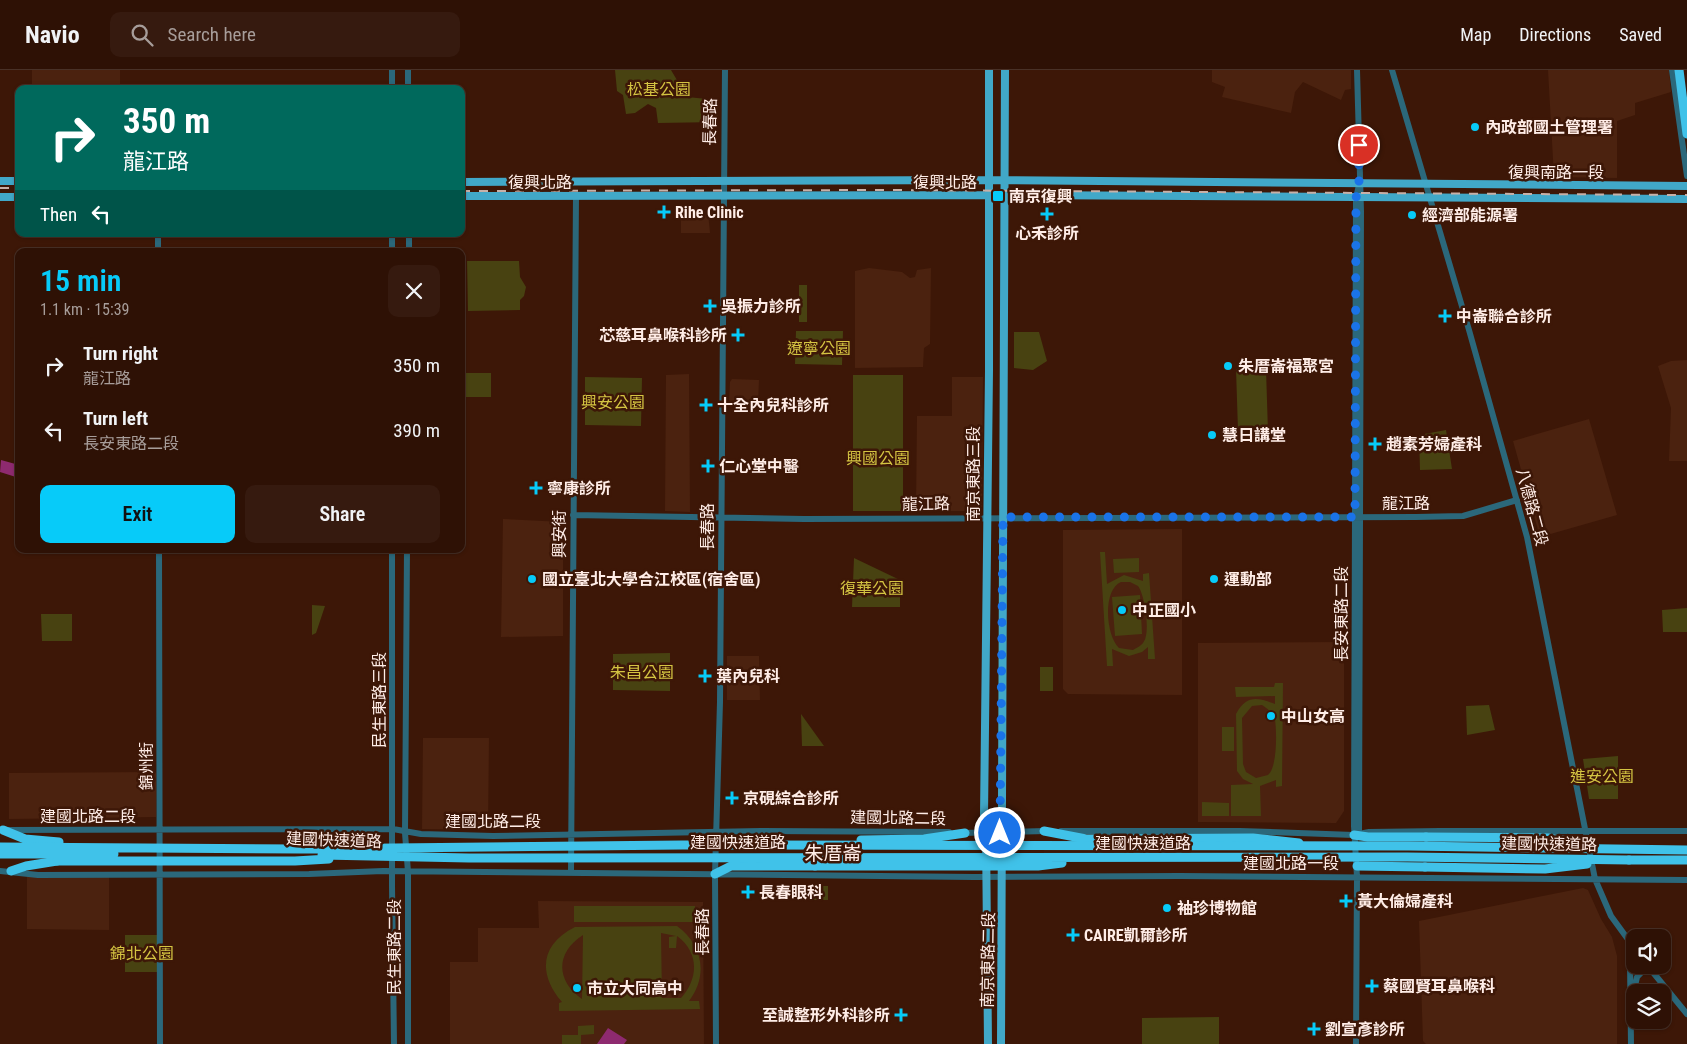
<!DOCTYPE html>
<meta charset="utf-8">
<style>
:root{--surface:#2e1105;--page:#361a0f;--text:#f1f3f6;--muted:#a79d9a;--line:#493127;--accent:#07cbf9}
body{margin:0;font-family:"Roboto Condensed","Noto Sans TC",sans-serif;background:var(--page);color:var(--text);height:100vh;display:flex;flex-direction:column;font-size:19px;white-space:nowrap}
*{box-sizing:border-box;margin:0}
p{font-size:16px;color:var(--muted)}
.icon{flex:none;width:28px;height:28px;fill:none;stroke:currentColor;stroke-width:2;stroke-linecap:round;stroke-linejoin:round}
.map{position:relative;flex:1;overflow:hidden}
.drawer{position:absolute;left:15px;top:178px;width:450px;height:305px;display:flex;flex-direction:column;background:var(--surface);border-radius:10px;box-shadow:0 1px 4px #0004,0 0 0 1px var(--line)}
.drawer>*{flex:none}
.guide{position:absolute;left:15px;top:15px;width:450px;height:152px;border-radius:10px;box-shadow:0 1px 4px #0004,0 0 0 1px var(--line);background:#00695c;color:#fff;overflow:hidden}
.buttons{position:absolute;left:1626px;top:859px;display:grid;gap:10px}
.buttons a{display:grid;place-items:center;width:45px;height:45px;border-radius:10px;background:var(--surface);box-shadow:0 1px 4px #0004,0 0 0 1px var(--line);font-size:25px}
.pin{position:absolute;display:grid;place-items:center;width:42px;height:42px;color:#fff;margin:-21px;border:2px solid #fff;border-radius:50%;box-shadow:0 1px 5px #0007}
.me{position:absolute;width:55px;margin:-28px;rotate:0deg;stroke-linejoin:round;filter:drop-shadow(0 0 4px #0008)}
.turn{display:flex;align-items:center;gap:18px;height:105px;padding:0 25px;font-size:22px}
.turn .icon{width:65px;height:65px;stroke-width:2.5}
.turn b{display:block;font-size:35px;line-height:42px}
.then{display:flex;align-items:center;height:48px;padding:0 25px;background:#0003;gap:10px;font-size:19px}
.round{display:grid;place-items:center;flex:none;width:52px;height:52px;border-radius:10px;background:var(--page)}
.overview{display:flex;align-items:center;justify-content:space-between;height:85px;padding:0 25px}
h1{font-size:30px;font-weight:600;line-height:38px;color:var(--accent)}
.button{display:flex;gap:10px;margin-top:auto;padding:10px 25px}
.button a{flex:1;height:58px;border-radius:10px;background:var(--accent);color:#111;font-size:20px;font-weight:600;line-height:58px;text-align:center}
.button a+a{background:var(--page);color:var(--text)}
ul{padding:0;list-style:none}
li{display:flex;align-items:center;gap:15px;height:65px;padding:0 25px}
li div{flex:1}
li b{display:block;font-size:19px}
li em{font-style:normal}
header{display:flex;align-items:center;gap:30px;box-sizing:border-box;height:70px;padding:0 25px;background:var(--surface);border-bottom:1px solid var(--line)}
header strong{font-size:24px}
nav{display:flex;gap:28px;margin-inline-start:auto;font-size:18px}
.search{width:350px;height:45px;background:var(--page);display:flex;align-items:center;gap:12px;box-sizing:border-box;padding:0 18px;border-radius:10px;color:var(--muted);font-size:19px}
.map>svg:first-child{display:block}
.built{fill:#4b220f}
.green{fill:#484211;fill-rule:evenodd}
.water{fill:#8e2a6f}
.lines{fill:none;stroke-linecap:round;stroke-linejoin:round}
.minor{stroke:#2b687b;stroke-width:6}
.major{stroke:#41a8c8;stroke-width:8}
.highway{stroke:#40c2e9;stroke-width:9}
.rail{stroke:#c8b0a7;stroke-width:2;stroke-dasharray:9 9;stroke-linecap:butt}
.highway-bridge{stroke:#40c2e9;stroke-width:9}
.route{stroke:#1a73e8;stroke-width:9;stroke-dasharray:0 16.2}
.poi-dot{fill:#07cbf9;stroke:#3d1707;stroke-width:2}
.labels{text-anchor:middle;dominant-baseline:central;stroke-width:5;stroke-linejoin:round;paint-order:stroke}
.park-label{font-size:16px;fill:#d4c442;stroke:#3d1707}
.street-label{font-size:16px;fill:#ffede7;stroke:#3d1707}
.poi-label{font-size:16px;font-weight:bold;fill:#ffede7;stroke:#3d1707;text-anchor:start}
.quarter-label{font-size:19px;fill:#ffede7;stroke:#3d1707}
</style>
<header>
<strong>Navio</strong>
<div class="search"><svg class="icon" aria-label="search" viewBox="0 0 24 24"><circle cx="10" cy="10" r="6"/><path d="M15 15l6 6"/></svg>Search here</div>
<nav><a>Map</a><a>Directions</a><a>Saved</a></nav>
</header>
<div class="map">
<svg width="1687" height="974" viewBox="0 0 1687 974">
<rect width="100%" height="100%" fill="#3d1707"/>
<path class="built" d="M32 0H120V19H32Z
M1212 0H1351V19L1345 20 1341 30 1303 12 1295 22 1291 43 1222 27 1225 17 1212 12Z
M1548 0H1669L1671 22 1635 33V45L1617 51V108L1554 107Z
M681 142H708L710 163H681Z
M869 198 902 202 910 208 915 207 917 200 931 198 930 274 924 278 923 297 855 298V201Z
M1687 290V391H1669L1671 338 1658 296 1671 291Z
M689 304 690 442 665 441 666 305Z
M952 307H983L982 441H916L917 346H952Z
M732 309 759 310 758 333H729L730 312Z
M1589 349 1617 445 1540 467 1513 371Z
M503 449 563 452V566L501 567Z
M1182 459V625L1068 624 1063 619V460Z
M1344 572V741L1336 753 1198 752V573Z
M727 586H759L760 630H727Z
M423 668H489L488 760 422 759Z
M156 702V747L9 749V703Z
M27 804 109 805V860L27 859Z
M1583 818 1588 820 1601 849 1612 867 1617 886V974H1426L1423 971 1419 851Z
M538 831 703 832 704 974H450V892H478V858H539Z"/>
<path class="green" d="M615 0H671L687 27 717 30 718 52 658 53 656 38 648 34 635 43 626 44 623 25 617 21Z
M467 191H519L520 207 526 217 524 226 520 230V240L468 241Z
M799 215H807V252H799Z
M796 261H843L842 295 795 294Z
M1014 262H1039L1047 291 1033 300 1014 298Z
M1236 299H1266L1268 362 1238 361Z
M462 303H491V327H462Z
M853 305H903V441H853Z
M585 307 642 308 641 356 585 355Z
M1446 360 1452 399 1420 400 1419 365Z
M1100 482H1105L1107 514 1124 505 1143 511V504L1149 503 1155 589H1148V577L1142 582 1129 586 1112 579 1113 596H1107ZM1121 512H1130L1138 516C1145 525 1151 564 1143 573 1141 576 1136 578 1133 580L1119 578C1106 566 1102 520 1121 512Z
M854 488 900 510V537H852Z
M1139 488V502L1114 503 1113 489Z
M1140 525 1142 564 1115 566 1112 527Z
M312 535 325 536 316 563 312 565Z
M1687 538V562H1663L1662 540Z
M41 544H72V571H42Z
M670 583V621L613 620V584Z
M1040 597H1053V621H1040Z
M1275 613H1283L1282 716 1276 717V710L1260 716 1261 746H1231V715L1253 714 1243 709 1237 701 1236 644C1247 624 1258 628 1275 634V626L1236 627 1235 617H1274ZM1262 635C1268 639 1273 643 1275 650 1277 663 1277 698 1268 705L1256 708 1246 702 1243 694 1242 648 1252 636Z
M1489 635 1495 660 1467 665 1466 636Z
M801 644 824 676H802Z
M1222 657H1234V681H1222Z
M1618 686V729H1589L1583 689Z
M1202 732 1229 733V746H1202Z
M811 816H828V830H811Z
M574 836H695V852H574Z
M677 856C702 874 709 905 689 931H699L700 939 559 941V933L562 932C537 903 541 874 575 857ZM661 863 676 866 669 867V878H676L677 866C699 882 699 908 681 928H662ZM583 865 582 929C556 911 555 883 583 865Z
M125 865H159V902H125Z
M1219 947V974H1142V948Z
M594 955V964L581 965V974H562V965H578V956Z"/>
<path class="water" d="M1 390 19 395V408L0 402Z
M608 958 627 970 624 974H597Z"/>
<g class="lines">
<path class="minor" d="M392 0V19
M408 0V19
M1357 0 1361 141 1359 766
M1392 0 1469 260 1527 467 1595 809 1611 846 1635 879
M1672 0 1687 106
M158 164V181
M392 181V164
M409 181V164
M573 445 804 449 1416 447 1463 446 1517 430
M159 479 160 974
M392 479V816L394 974
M407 479 405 763 408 802V974
M7 760 393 759 421 764 493 766 761 761 949 762
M1061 761H1240L1354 765 1369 762 1440 761H1687
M961 763 1046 761
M0 801 38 805 309 804 383 801 974 807 1180 806 1687 810
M571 802 576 126
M1647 895 1687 944
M1633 925 1637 907 1648 896
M716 974 715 804 720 632 725 0
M1356 974 1357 807 1354 756 1356 128 1359 115
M1631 974 1630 892 1635 881"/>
<path class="major" d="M0 111H19
M461 112 989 110 1687 116
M461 126 1004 125 1687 129
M0 127H19
M988 974 986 763 984 747 989 301V0
M1001 974 1005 0"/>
<path class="highway" d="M3 760 25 769 59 772
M1044 761 1086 769 1253 768 1299 773
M1354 765 1368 767H1426
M861 770 924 769 965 763
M1629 790H1687
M1357 796 1425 797
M11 801 26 796 57 791
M715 804 731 796H815"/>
<path class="rail" d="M0 118H19
M461 121 885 120 1687 125"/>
<path class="highway-bridge" d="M1679 0 1687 64
M1426 767 1548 768 1589 774
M0 777 300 779 682 775 1409 776 1687 780
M0 784H114
M322 785 469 788 1407 787 1629 790
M57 791H295L329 789
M815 796H1038L1062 793
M1425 797 1545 799 1587 794"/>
</g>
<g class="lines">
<path class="route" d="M1000 763 1003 447H1355L1356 128 1359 115V75"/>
</g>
<g class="poi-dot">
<circle cx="1475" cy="57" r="5"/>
<rect x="992" y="120" width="12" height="12" rx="2.5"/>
<path d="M661.5 134.5h5v5h5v5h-5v5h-5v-5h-5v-5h5z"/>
<path d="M1044.5 136.5h5v5h5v5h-5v5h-5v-5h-5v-5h5z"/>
<circle cx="1412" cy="145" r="5"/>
<path d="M707.5 228.5h5v5h5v5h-5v5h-5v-5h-5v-5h5z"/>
<path d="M1442.5 238.5h5v5h5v5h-5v5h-5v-5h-5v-5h5z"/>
<path d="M735.5 257.5h5v5h5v5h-5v5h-5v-5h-5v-5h5z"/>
<circle cx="1228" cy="296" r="5"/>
<path d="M703.5 327.5h5v5h5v5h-5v5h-5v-5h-5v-5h5z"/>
<circle cx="1212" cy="365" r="5"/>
<path d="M1372.5 366.5h5v5h5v5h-5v5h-5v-5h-5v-5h5z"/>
<path d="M705.5 388.5h5v5h5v5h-5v5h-5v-5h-5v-5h5z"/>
<path d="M533.5 410.5h5v5h5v5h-5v5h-5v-5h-5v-5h5z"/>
<circle cx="532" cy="509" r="5"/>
<circle cx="1214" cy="509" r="5"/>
<circle cx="1122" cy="540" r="5"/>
<path d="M702.5 598.5h5v5h5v5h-5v5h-5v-5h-5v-5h5z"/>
<circle cx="1271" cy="646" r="5"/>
<path d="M729.5 720.5h5v5h5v5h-5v5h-5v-5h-5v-5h5z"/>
<path d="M745.5 814.5h5v5h5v5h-5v5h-5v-5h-5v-5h5z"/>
<path d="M1343.5 823.5h5v5h5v5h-5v5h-5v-5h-5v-5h5z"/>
<circle cx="1167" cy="838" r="5"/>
<path d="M1070.5 857.5h5v5h5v5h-5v5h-5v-5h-5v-5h5z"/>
<path d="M1369.5 908.5h5v5h5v5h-5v5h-5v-5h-5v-5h5z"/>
<circle cx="577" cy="918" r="5"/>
<path d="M898.5 937.5h5v5h5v5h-5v5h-5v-5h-5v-5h5z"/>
<path d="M1311.5 951.5h5v5h5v5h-5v5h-5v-5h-5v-5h5z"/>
</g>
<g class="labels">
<g class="park-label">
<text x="659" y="19">松基公園</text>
<text x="819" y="278">遼寧公園</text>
<text x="613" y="332">興安公園</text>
<text x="878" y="388">興國公園</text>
<text x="872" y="518">復華公園</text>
<text x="642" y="602">朱昌公園</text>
<text x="1602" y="706">進安公園</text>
<text x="142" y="883">錦北公園</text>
</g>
<g class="street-label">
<text transform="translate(710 52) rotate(-89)">長春路</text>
<text x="1556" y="102">復興南路一段</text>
<text x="540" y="112">復興北路</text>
<text x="945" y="112">復興北路</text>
<text transform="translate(973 404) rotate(-90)">南京東路三段</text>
<text x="1406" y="433">龍江路</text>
<text transform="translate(926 434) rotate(-1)">龍江路</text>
<text transform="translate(1532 437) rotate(75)">八德路二段</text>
<text transform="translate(707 457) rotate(-90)">長春路</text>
<text transform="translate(559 464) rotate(-90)">興安街</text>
<text transform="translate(1341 544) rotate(-90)">長安東路二段</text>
<text transform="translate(379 630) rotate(-90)">民生東路三段</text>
<text transform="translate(146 696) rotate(-90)">錦州街</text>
<text x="88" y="746">建國北路二段</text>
<text transform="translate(898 748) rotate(1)">建國北路二段</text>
<text x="493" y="751">建國北路二段</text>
<text transform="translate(334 770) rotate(2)">建國快速道路</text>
<text x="738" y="772">建國快速道路</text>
<text x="1143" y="773">建國快速道路</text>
<text transform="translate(1549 774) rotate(1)">建國快速道路</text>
<text x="1291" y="793">建國北路一段</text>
<text transform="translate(702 862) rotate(-90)">長春路</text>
<text transform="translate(394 877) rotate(-90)">民生東路二段</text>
<text transform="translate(988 890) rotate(-89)">南京東路二段</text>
</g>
<g class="poi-label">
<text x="1485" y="57">內政部國土管理署</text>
<text x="1009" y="126">南京復興</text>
<text x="675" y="142">Rihe Clinic</text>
<text x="1422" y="145">經濟部能源署</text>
<text x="1047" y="163" text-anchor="middle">心禾診所</text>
<text x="721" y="236">吳振力診所</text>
<text x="1456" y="246">中崙聯合診所</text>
<text x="727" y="265" text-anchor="end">芯慈耳鼻喉科診所</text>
<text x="1238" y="296">朱厝崙福聚宮</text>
<text x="717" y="335">十全內兒科診所</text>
<text x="1222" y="365">慧日講堂</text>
<text x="1386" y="374">趙素芳婦產科</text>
<text x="719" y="396">仁心堂中醫</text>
<text x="547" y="418">寧康診所</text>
<text x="542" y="509">國立臺北大學合江校區(宿舍區)</text>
<text x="1224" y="509">運動部</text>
<text x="1132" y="540">中正國小</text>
<text x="716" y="606">葉內兒科</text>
<text x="1281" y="646">中山女高</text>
<text x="743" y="728">京硯綜合診所</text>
<text x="759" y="822">長春眼科</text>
<text x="1357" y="831">黃大倫婦產科</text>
<text x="1177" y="838">袖珍博物館</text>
<text x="1084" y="865">CAIRE凱爾診所</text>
<text x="1383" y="916">蔡國賢耳鼻喉科</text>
<text x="587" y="918">市立大同高中</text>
<text x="890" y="945" text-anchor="end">至誠整形外科診所</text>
<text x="1325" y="959">劉宣彥診所</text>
</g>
<g class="quarter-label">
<text x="833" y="783">朱厝崙</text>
</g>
</g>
</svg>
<div class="buttons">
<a><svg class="icon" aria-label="sound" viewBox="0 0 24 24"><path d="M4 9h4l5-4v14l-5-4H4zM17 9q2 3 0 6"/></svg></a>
<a><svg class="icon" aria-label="layers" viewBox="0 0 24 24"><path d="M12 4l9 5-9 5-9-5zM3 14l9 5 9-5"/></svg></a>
</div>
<div class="pin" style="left:1359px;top:75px;background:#d93025"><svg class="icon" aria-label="arrive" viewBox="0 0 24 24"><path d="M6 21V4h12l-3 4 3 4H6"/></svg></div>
<svg class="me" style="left:1000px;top:763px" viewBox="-20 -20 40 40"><circle r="17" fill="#1a73e8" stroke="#fff" stroke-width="3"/><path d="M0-11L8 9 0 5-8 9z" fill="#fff"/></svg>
<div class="guide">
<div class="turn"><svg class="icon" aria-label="right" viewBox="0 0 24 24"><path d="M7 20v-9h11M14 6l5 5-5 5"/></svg><div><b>350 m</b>龍江路</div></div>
<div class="then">Then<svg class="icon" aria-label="left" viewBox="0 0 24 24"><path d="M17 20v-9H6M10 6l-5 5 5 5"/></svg></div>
</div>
<section class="drawer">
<div class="overview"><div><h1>15 min</h1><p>1.1 km · 15:39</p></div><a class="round"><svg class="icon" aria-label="close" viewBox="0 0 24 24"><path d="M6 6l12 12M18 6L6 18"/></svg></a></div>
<ul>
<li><svg class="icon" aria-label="right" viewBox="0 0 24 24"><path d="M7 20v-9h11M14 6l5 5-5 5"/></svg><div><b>Turn right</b><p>龍江路</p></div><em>350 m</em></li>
<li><svg class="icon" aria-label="left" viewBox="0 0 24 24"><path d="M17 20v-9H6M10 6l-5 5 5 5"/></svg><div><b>Turn left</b><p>長安東路二段</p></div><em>390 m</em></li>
</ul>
<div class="button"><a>Exit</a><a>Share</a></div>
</section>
</div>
